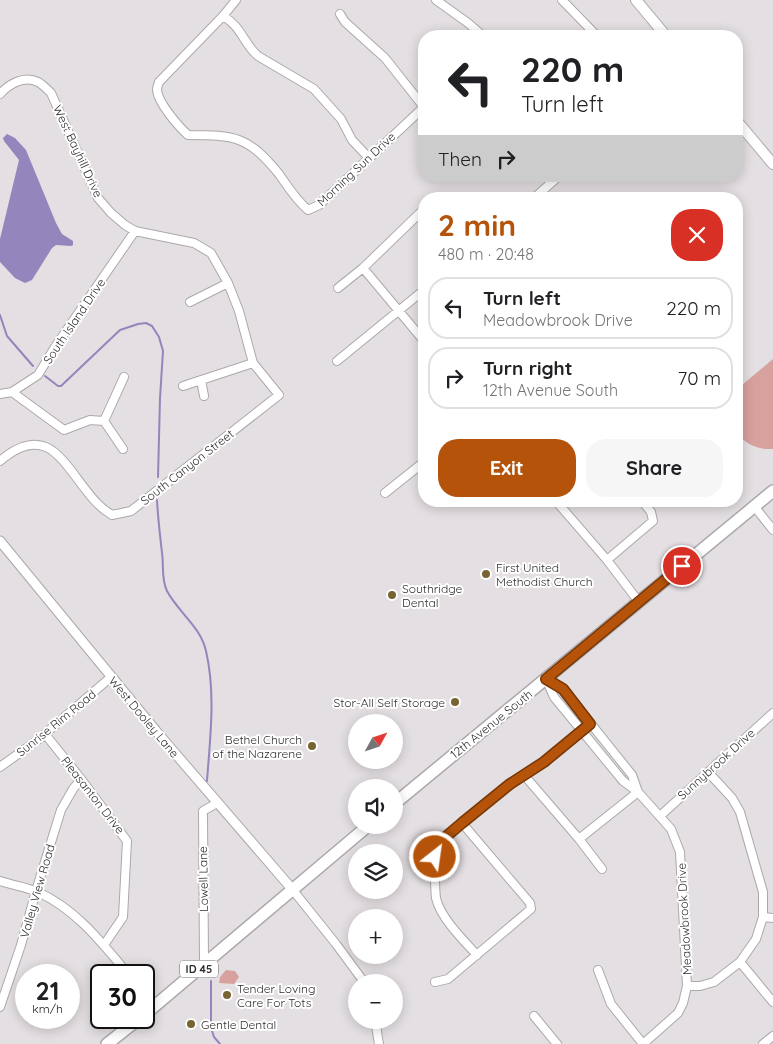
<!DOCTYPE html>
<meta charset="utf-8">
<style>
:root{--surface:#fff;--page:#f6f6f6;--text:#202124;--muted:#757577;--line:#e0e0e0;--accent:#b45309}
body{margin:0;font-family:Quicksand,sans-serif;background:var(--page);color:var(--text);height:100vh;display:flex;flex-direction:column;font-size:19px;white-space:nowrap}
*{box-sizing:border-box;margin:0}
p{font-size:16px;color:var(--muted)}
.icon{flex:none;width:28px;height:28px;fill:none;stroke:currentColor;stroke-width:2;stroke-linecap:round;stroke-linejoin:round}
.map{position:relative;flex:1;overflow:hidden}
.details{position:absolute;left:418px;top:192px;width:325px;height:315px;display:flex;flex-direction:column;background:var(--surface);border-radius:20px;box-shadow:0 2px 12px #0003}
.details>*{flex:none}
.hud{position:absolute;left:418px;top:30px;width:325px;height:152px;border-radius:20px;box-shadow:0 2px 12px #0003;background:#fff;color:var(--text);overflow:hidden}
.needle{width:32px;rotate:50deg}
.tools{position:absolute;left:348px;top:714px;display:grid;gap:10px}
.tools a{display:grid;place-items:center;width:55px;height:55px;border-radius:50%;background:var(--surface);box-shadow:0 2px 12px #0003;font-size:25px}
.speed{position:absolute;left:15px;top:964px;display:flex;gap:10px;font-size:25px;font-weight:700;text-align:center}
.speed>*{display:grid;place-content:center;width:65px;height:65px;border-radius:50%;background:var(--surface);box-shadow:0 2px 12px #0003;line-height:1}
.speed small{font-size:12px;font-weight:400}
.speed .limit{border:2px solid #111;border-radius:8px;background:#fff;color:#111}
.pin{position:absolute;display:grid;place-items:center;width:42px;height:42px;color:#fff;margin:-21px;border:2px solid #fff;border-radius:50%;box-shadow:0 1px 5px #0007}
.me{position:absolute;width:55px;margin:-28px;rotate:30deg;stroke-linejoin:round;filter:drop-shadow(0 0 4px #0008)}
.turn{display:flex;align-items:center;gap:18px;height:105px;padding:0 20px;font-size:22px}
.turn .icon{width:65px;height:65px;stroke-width:2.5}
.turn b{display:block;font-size:35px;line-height:42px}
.then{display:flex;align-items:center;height:48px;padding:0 20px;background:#0003;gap:10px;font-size:19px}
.round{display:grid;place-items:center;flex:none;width:52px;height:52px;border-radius:20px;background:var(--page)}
.headline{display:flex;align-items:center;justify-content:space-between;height:85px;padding:0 20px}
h1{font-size:30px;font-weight:700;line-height:38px;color:var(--accent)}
.button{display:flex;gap:10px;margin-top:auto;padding:10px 20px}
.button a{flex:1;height:58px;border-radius:20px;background:var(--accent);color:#fff;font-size:20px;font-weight:700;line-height:58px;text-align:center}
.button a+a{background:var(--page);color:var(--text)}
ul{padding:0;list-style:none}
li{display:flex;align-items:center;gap:15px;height:62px;margin:0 10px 8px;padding:0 10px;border:2px solid var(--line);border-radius:20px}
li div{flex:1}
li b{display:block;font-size:19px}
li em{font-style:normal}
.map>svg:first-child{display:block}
.green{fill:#d7a19d}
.water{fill:#9485bd}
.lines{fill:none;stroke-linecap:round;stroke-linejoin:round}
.stream{stroke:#9485bd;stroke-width:2}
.minor-casing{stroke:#aca8ab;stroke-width:10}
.tertiary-casing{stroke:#aca8ab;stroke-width:11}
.secondary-casing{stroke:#aca8ab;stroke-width:12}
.primary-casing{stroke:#aca8ab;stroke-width:14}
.minor{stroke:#fff;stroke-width:8}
.tertiary{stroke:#fff;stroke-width:9}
.secondary{stroke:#fff;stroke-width:10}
.primary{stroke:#fff;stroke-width:11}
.route-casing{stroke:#753606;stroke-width:12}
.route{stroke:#b45309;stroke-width:9}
.poi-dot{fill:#776433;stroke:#fff;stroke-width:2}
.labels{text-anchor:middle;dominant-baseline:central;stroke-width:4;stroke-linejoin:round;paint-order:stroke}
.shield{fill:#fff;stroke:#6d6c6d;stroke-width:1}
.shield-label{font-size:11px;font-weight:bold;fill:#2e2d2e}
.street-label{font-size:12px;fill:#2e2d2e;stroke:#fff}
.poi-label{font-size:12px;fill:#2e2d2e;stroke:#fff;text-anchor:start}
</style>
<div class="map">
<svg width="773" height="1044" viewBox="0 0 773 1044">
<rect width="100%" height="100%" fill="#e4dfe2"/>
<path class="green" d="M773 359V449C758 450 744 444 736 431V390Z
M226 970 235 971 239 977 234 984 219 983 220 977Z"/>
<path class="water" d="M7 134 15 138 26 150 56 223 62 234 73 241V245L71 246 56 245 52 248 32 280 25 283 15 278 0 262V239L19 160 4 141 3 138Z"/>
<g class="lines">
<path class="stream" d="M0 315 7 336 33 366
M45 376 58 386H61L120 330 138 324 146 323 152 326 159 337 163 351 160 398 158 477
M157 500C158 519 160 535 162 553 164 566 161 579 167 591 178 612 201 627 206 651 216 694 210 738 207 781
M211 981V1028L214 1037 220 1044"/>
<g class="minor-casing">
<path id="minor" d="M236 0 223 16 159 82C158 85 157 87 157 90 158 103 179 127 188 135 235 135 248 136 279 174 288 187 296 200 308 210L319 205 424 107
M436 0 468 23 483 36
M562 0 597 36
M340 14 345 22 385 58 423 106
M223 16C242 27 243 43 258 56L314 89 341 119 352 140 369 158
M0 94C9 84 24 75 38 82 42 84 47 89 51 93L98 198 111 213 125 225 135 231 194 243 211 253 228 283 239 311 253 363 279 395 131 511 112 515C107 512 103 509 99 505 83 491 65 455 46 447 29 440 13 450 0 461
M533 199 559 176
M363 268 424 341
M338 288 363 268 424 209
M190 302 228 283
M337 361 424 290
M201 380 204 396
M183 386 253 363
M12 392 64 430 90 420 104 421 123 449
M0 394 12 392 38 375 55 347 135 231
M104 421 124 377
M385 493 424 462
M556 501 607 560 639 602
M754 506 773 530
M607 560 653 521 651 512 642 501
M546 679 554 697 623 781 638 792 671 829 680 852 687 986 683 1003 678 1013 643 1044 611 1004 598 970
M546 679 563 689 632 775 638 792
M45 734 81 779 127 841 123 917 104 945
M0 767 39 739 111 677
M524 775 579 839 602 869
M660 816 773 713
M579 839 638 792
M0 881C12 885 26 887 38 892 77 910 102 943 129 975
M292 889 336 944 364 982
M763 917 773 918
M477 955C463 940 440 917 436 898 435 890 435 882 435 874 435 862 435 852 442 840L509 784 544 762 590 724
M740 962 773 1002
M204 964 203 811 217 803
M435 982 448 979 531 909 530 903 462 823
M687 986H700L714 982 740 962 756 939 763 917V892L740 812 732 798 708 772
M144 992 155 1007
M0 1007 21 945 36 891 61 810 73 789 81 779
M534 1016 557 1044
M375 1020 379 1044
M763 1044 773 1036"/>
</g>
<g class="tertiary-casing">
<path id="tertiary" d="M0 541 161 737 292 889"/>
</g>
<g class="secondary-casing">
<path id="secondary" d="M636 0 666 36
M736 120 773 164"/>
</g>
<g class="primary-casing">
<path id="primary" d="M394 804 773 491
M144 1015 369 825
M107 1044 140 1018"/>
</g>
<use href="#minor" class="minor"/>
<use href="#tertiary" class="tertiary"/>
<use href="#secondary" class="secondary"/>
<use href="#primary" class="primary"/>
</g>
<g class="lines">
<g class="route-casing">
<path id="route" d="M435 857 442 840 462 823 510 784 544 762 590 724 563 689 546 679 682 566"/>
</g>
<use href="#route" class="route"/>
</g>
<g class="poi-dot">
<circle cx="486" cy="574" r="5"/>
<circle cx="392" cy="595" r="5"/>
<circle cx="455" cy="702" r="5"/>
<circle cx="312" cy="746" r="5"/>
<circle cx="227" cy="995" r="5"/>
<circle cx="191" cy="1024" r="5"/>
</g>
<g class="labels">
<rect class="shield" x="180" y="960.5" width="38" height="17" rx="4"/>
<g class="shield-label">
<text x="199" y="969">ID 45</text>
</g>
<g class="street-label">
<text transform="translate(78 151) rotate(65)">West Bayhill Drive</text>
<text transform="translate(356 169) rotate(-43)">Morning Sun Drive</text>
<text transform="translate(74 321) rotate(-56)">South Island Drive</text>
<text transform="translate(187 467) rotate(-38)">South Canyon Street</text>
<text transform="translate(144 717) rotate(50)">West Dooley Lane</text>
<text transform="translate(56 723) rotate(-39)">Sunrise Rim Road</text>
<text transform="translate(491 724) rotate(-39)">12th Avenue South</text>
<text transform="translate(716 764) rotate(-42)">Sunnybrook Drive</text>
<text transform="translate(93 795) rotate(52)">Pleasanton Drive</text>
<text transform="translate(203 879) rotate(-91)">Lowell Lane</text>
<text transform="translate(37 891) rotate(-74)">Valley View Road</text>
<text transform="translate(684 919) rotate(-93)">Meadowbrook Drive</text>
</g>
<g class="poi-label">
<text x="496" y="567">First United<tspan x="496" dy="14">Methodist Church</tspan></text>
<text x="402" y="588">Southridge<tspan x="402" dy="14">Dental</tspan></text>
<text x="445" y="702" text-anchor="end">Stor-All Self Storage</text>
<text x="302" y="739" text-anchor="end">Bethel Church<tspan x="302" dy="14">of the Nazarene</tspan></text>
<text x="237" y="988">Tender Loving<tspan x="237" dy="14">Care For Tots</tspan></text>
<text x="201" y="1024">Gentle Dental</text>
</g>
</g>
</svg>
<div class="tools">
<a><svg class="needle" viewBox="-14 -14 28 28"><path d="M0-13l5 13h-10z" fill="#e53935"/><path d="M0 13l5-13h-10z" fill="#757577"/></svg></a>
<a><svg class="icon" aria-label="sound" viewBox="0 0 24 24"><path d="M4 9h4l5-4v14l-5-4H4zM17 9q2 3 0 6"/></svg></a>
<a><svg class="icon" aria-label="layers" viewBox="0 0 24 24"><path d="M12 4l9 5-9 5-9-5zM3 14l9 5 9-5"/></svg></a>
<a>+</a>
<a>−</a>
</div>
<div class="speed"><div>21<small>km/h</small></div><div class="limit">30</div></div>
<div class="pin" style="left:682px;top:566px;background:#d93025"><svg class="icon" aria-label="arrive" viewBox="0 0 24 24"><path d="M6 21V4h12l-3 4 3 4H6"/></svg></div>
<svg class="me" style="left:435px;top:857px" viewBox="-20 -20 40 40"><circle r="17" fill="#b45309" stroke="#fff" stroke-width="3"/><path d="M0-11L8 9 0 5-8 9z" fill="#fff"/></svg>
<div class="hud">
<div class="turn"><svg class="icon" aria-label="left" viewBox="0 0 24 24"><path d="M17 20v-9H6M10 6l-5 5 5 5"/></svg><div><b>220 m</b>Turn left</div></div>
<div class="then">Then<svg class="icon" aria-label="right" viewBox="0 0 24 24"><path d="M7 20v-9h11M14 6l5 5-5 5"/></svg></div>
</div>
<section class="details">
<div class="headline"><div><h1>2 min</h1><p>480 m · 20:48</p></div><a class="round" style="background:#d93025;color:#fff"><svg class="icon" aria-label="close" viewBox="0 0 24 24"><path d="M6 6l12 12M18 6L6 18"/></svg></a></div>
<ul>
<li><svg class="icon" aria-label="left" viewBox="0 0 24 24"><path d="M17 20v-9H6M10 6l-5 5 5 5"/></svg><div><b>Turn left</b><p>Meadowbrook Drive</p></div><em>220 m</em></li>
<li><svg class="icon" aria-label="right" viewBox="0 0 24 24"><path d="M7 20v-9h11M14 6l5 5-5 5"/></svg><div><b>Turn right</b><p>12th Avenue South</p></div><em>70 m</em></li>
</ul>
<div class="button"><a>Exit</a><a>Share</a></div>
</section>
</div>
